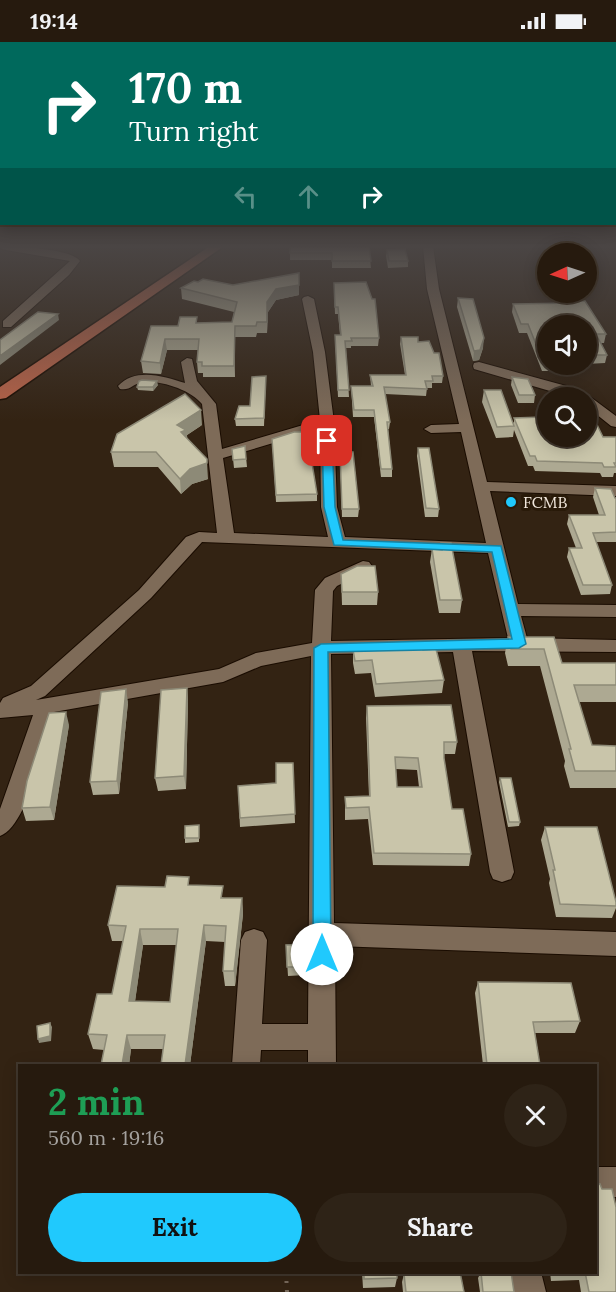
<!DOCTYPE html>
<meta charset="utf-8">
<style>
:root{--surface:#261a0e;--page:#2e2317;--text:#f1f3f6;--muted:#a4a19e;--line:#42382e;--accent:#20c9fd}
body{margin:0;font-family:Lora,serif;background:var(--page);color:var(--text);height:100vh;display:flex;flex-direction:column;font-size:22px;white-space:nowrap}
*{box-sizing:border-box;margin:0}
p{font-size:20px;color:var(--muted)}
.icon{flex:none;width:33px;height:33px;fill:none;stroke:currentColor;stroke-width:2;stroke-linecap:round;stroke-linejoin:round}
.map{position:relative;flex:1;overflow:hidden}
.details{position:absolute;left:18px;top:1022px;width:579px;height:210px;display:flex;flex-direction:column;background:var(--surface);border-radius:0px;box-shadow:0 3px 15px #0003,0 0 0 2px var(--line)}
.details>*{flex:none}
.hud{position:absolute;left:0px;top:0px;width:616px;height:183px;box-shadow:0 3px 15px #0003,0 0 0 2px var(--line);background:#00695c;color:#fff;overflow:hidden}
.needle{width:39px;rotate:267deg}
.controls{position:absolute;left:537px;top:201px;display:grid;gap:12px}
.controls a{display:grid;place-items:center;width:60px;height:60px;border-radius:50%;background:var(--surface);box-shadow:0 3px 15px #0003,0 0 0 2px var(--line);font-size:30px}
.pin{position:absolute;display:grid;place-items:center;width:51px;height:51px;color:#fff;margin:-26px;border-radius:12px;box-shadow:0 3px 9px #0006}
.me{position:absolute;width:66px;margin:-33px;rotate:0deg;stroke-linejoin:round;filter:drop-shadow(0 0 4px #0008)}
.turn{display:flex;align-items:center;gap:21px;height:126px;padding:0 30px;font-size:27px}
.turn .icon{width:78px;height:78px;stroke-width:2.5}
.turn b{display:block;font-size:42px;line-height:51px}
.lanes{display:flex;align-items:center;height:57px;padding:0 30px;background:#0003;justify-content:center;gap:30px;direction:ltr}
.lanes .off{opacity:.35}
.round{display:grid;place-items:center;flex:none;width:63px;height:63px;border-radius:32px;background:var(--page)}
.headline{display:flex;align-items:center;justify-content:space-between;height:102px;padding:0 30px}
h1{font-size:36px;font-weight:700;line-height:45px;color:#1e9e55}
.primary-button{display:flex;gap:12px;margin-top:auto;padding:12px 30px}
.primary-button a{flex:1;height:69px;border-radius:36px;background:var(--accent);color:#111;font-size:24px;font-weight:700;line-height:69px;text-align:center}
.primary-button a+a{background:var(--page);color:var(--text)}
.status{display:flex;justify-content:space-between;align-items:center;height:42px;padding:0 30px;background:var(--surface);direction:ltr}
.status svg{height:16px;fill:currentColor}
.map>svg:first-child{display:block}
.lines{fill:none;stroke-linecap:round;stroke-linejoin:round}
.minor-casing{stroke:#1a0c00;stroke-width:2}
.major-casing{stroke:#1a0c00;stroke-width:3}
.path{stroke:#796b5d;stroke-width:4;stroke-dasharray:2 7;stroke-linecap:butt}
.minor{fill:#7e6b58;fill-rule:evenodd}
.major{fill:#b96348;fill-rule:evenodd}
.wall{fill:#ada992;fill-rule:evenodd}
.shaded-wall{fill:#8d8a77}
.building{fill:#c9c5aa;stroke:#8d8a77;stroke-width:1.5;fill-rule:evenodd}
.route{fill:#20c9fd;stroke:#1583a4;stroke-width:1.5}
.poi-dot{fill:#20c9fd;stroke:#291a09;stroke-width:2}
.labels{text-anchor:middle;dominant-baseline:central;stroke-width:6;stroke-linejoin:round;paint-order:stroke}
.poi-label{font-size:16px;fill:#f2e8dd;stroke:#291a09;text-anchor:start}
</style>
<div class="status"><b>19:14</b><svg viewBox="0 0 49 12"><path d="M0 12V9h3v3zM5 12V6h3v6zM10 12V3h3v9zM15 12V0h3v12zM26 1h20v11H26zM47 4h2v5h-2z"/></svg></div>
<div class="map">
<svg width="616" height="1250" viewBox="0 0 616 1250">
<rect width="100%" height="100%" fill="#332313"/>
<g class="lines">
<g class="minor-casing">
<path id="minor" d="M2 204C17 204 72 207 80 219L69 233 11 285H3V279L70 219 6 208 2 207Z
M423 204H433L439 247 487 440 616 444V454L490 449 518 562 616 563V575L521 574 527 596 616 598V610L472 609 514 830 511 837 502 840 493 837 490 830 453 610 331 612 334 881 616 890V914L335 904 336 1023H308V1008H261L260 1023H232L241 898 245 890 254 887 263 890 267 898 262 982H308L311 614 261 624 223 640 54 670C46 698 27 785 0 794V767L33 673 0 676V661L3 656 31 644 139 548 186 495 199 490 217 491 202 362C191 348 161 338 142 340 133 342 130 349 120 347L118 344C135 325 164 334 185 341L181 320 187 316 192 317 197 339 216 362 222 407 320 378 313 310 302 257 304 255 308 254 314 257 325 310 334 380 337 465 345 495 486 501 461 390 431 391 424 387 431 383 459 382 427 247ZM320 387 321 465 328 495 234 491 223 416ZM202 500 488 511 508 596 331 599 333 549 337 544 369 528 372 524 369 520 363 519 325 536 315 548 312 601 256 611 219 627 36 658 45 654 151 556Z
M479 320 581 348 616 374V385L611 384 586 364V356H574L474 327 473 324 474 321Z
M596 1125H616V1155H596Z
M509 1230H541L546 1250H512Z"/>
</g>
<g class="major-casing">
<path id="major" d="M210 204H224L6 356 0 357V345Z"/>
</g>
<path class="path" d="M286 1230 287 1250"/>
<use href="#minor" class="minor"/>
<use href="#major" class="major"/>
</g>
<path class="wall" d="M290 204H369L371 226H332V218H290Z
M387 208 408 219V225L388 226 386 214Z
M233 243 299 253 276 258 268 270 267 291H257L256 295H235V335H203V331H198L197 320 198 308H167L161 332 143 331 141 319 178 284 197 275V281L232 280 234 270 182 257 181 246Z
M334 248 379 296 378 304H351V306H346L349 355H338L335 293H340L338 272H335Z
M458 256 483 306 479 318 473 319 457 265Z
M572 259 606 292 604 301H601L607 313 605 321 586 322V284H548V322H561L560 329H542L527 291H519L512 270 513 262 571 261Z
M401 295 418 300 443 334 442 341H432V346H427L426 354 385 352 390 380 389 387H388L392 427V435H381L374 375H353L351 344H371L370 333H405L400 302Z
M266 334 264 384H236L235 377 250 364Z
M512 335 535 353 534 361H518L511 343Z
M158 343 153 349 138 348 137 345Z
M484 348 514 381V376L548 394 560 395H579V394L616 395V431H614L613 435H602L600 431 535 429 533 424H528L514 388 513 395 496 396 482 360Z
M202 383 187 393V396L208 437 192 442 181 452 158 425H114L111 410Z
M272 397 317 452V459L276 460Z
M245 404 247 425 234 426 232 407Z
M418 406 439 467 438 475H425L417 414Z
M340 410 359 467 358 475H342Z
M595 446 616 456V500H596L612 543 610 552 581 553 567 515 569 506H576L567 482 569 473H599L593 455Z
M441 501 462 558 460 571H439L430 520 432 507 440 508Z
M341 532 378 550 377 563H342Z
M508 595H554L562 621H616V660H579L592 703 616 704V746H570L564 724 565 719 540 624H508L505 611Z
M353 608H423L444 638 442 651 375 655 371 631 355 632 353 621Z
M187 646 188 659 186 747 158 749 155 736Z
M128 660 119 752 93 753 90 740Z
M367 664 457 700 455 712H444V716L452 767 471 812 469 824 373 823 368 777 345 778V755L369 754 366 676ZM396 727 417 728 419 745H397Z
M69 683 54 778 26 779 22 766Z
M293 721 295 781 240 785 238 744 276 741Z
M500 736 520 780 519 784 508 785 499 740Z
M545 785 616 860V866L612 876 556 875 549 841 550 837 541 798Z
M199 787V800L185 801V796Z
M191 843 224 856H242L243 872 235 944H225L223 929 225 900 206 899 190 1023H161L163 1007H131L129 1023H101L104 1008 93 1007 88 992 112 952 123 899H112L108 883 165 845ZM143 903H177L170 960 135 959Z
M306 902V933L288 934 286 903Z
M478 940 580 979 575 991H535L540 1023H483L475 951Z
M362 1230H397V1236L395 1245 363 1246Z
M481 1230 514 1250H480L478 1236Z
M550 1230H596L616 1250H581L579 1238 551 1239Z
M404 1232 464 1250H403L402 1240Z"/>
<path class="shaded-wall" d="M299 243V253L276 258 268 270 267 291V260L276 247Z
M58 272 59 278 0 323V314Z
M235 284V335L234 324Z
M484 296 483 306 479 318 473 319 474 309Z
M165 297 167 308 161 332 160 321Z
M157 339 158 343 153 349V345Z
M201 368 202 383 187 393 188 403 177 383Z
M207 421 208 437 192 442 181 452 180 437 190 427Z
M187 646 188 659 186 747 184 734Z
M126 647 128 660 119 752 117 739Z
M66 670 69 683 54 778 50 765Z
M242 856 243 872 235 944 234 929Z
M204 883 206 899 190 1023H185Z
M140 887 143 903 133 974 129 959Z
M50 981 52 985 51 999 39 1001 38 997Z
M127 993 131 1007 129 1023H122Z"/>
<path class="building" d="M290 204H369L371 219H332V211H290Z
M405 207 408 219H389L387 208Z
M299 231V243L276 247 267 260V280H257L256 284H235L234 324H202V320H197L199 297H165L160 321 141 319 151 284H178L180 275H197L196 281 232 280 237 260 181 246 194 239 198 240 203 237 233 243Z
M366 240 372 257H375L379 296H351L352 299H345L349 348H338L335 293H341L338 265H335L334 241Z
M458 256 473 257 484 296 480 308 474 309Z
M572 259H585L606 292H596L607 313H586V284H546L548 287V320H543L528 282H521L513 262 573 261Z
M38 270 58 272 0 314V298Z
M401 295H418V300L429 299 434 311H439L443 334H432L433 339H425L427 347 384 345 390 380H387L392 427H381L374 368H354L351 344H373L370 333H406Z
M266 334 264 376 235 377 239 364H250L252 335Z
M512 335 528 337 535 353H519Z
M142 338 157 339 153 345H137L139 339Z
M484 348H501L514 384 497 385Z
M185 352 201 368 177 383 186 388 181 390 207 417V421L190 427 180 437 156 410H111L117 392Z
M568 353H583L584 356H569Z
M586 360 603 395H616V421H614L616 425H604L602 421 537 419 535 414H530L514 376 543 375 548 385V394L586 395Z
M294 390H307L317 452 276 453 272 397Z
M245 404 246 417 233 418 232 407Z
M418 406H429L439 467 426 466Z
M340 410H353L359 467H342Z
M595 446 611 447 615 456H616V490L593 491 612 543H583L569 506H582L569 473H605Z
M441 501H451L462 558H440L432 507 442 508Z
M357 524H375L378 550H342L341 532Z
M508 595H554L562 621H616V643H574L592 703 616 704V729H575L569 707H571L544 607H511Z
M422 605 423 608 436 607 444 638 376 642 372 618 355 619 353 608Z
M187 646 184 734 155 736 161 648Z
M126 647 117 739 90 740 101 650Z
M451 663 457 700H444V716L452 767H463L471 812 374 811 369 765 346 766 345 755 370 754 367 664ZM395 715 418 716 422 745H397Z
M66 670 50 765 22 766 27 739 49 671Z
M276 721H293L295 772 240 776 238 744 276 741Z
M500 736H511L520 780H509Z
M199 783V796H185V784Z
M545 785H597L616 860V864L560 862 553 828H555Z
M167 834 189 835 188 843 223 844 221 856H242L234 929H223L226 884 204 883 185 1023H161L165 993H127L122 1023H101L107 993 88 992 97 952H112L126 884 108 883 117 844 165 845ZM140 887H178L170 960 129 959Z
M306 902V925H287L286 903Z
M478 940 571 941 580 979 533 980 540 1023H487Z
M50 981V994L38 997 37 984Z
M600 1142 602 1147H612L616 1165V1250H589L585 1230H596V1143Z
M364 1230H397V1236L364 1237Z
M420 1230H460L464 1250H406L404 1232Z
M481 1230H511L514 1250H483Z"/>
<linearGradient id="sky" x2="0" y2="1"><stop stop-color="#1c130a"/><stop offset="0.54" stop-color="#4a4544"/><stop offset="1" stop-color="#4a4544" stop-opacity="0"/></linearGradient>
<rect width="616" height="379" fill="url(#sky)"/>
<path class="route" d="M327 396 332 399 335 465 343 498 501 504 526 602 519 606 328 610 331 912 329 918 322 920 316 918 313 912 314 606 321 602 512 597 492 510 334 503 324 465 322 399Z"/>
<circle class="poi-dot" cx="511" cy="460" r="6"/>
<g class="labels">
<g class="poi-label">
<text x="523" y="460">FCMB</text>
</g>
</g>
</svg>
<div class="controls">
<a><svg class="needle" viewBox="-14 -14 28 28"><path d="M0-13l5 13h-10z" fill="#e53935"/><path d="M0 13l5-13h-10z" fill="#a4a19e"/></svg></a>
<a><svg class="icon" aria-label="sound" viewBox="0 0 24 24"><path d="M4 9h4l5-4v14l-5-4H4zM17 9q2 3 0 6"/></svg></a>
<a><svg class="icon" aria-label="search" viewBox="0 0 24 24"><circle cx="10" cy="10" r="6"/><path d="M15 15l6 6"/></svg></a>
</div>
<div class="pin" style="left:327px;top:399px;background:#d93025"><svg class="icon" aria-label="arrive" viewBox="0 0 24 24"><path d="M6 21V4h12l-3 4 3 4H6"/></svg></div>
<svg class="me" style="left:322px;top:912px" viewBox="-20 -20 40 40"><circle r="19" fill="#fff"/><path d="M0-13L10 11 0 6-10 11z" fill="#20c9fd"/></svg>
<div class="hud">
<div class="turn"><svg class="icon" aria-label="right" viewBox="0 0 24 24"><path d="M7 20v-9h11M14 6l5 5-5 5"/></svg><div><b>170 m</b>Turn right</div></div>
<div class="lanes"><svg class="icon off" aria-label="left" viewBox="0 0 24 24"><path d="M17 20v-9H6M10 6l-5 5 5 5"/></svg><svg class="icon off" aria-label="ahead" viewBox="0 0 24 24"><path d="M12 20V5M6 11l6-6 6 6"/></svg><svg class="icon" aria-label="right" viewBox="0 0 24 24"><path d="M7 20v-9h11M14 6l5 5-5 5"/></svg></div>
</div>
<section class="details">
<div class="headline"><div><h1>2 min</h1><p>560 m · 19:16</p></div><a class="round"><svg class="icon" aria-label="close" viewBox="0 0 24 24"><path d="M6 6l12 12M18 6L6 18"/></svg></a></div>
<div class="primary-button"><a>Exit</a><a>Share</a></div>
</section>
</div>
